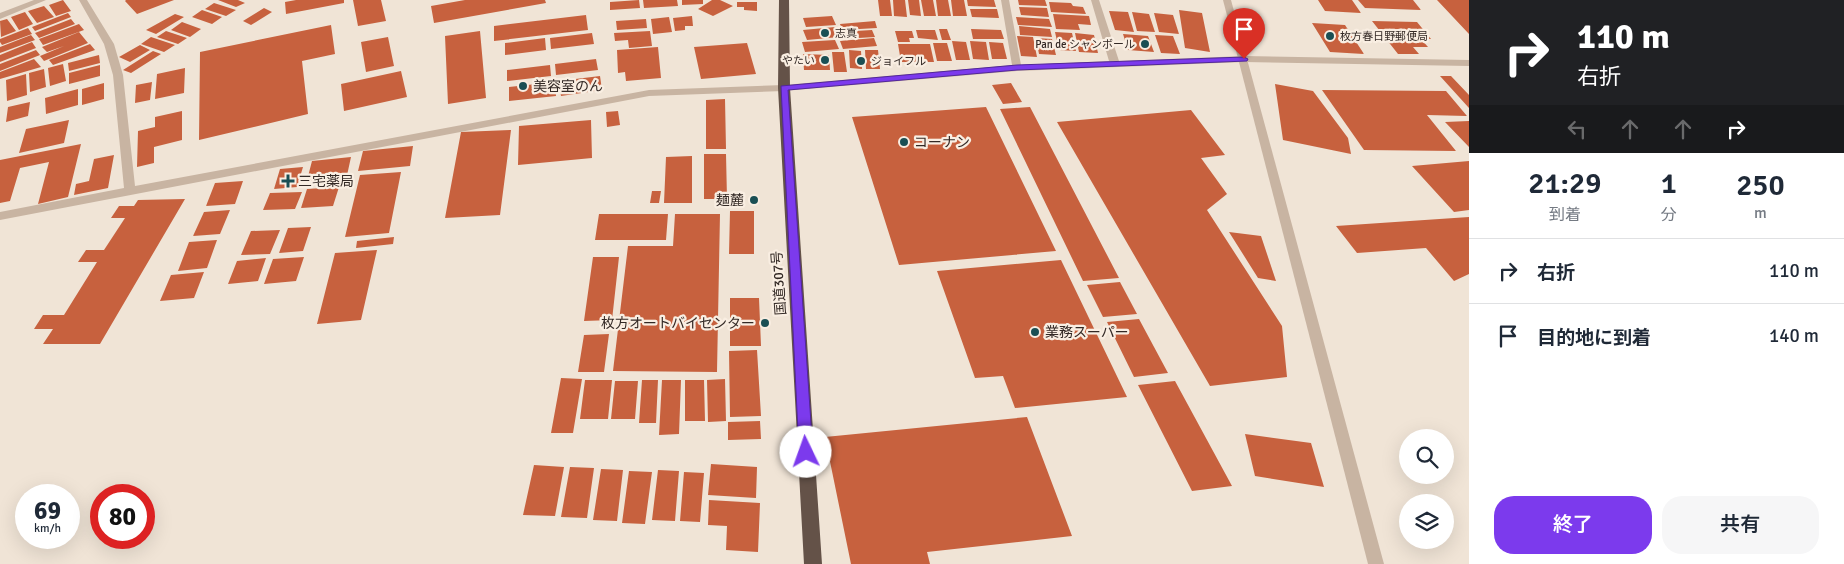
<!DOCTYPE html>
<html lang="ja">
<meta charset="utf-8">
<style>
:root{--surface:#fff;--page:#f6f6f7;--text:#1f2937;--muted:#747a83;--line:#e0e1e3;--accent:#7c3aed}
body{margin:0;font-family:Signika,"Noto Sans JP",sans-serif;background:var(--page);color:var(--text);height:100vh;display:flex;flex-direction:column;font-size:19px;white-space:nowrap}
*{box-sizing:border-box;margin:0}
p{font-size:16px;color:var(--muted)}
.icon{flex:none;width:28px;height:28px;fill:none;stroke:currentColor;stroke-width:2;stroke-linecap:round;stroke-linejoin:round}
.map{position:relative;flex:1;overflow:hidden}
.drawer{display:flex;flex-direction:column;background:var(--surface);width:375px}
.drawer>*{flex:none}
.top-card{background:#202124;color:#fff;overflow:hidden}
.controls{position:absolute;left:1399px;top:429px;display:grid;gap:10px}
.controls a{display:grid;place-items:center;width:55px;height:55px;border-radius:50%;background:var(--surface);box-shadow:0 5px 20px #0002;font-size:25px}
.speed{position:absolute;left:15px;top:484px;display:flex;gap:10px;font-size:25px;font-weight:700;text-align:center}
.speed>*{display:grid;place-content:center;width:65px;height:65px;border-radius:50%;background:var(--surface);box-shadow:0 5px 20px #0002;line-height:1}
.speed small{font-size:12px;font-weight:400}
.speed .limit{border:8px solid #d22;background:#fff;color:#111}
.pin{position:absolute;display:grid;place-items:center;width:42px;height:42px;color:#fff;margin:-51px -21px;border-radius:50% 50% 50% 0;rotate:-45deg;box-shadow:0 0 5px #0007}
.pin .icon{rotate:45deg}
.me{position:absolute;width:55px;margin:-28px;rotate:357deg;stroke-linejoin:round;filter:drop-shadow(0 0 4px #0008)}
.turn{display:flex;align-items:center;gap:18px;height:105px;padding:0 25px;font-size:22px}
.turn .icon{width:65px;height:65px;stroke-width:2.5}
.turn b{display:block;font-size:35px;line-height:42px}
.lanes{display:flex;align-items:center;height:48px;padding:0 25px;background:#0003;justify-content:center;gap:25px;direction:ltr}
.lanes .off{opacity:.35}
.eta{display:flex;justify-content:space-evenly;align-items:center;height:85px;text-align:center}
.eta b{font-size:30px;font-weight:600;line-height:35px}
.action{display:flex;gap:10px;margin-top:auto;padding:10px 25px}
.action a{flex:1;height:58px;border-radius:20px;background:var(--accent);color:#fff;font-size:20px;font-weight:600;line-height:58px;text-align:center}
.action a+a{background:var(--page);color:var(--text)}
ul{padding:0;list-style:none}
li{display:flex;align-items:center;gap:15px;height:65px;padding:0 25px;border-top:1px solid var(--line)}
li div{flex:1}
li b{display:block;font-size:19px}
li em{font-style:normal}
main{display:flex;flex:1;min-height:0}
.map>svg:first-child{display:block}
.building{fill:#c7613e}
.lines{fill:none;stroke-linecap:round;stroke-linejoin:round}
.minor{fill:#c8b4a2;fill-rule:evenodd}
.tertiary{fill:#c8b4a2;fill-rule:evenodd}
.trunk{fill:#645248;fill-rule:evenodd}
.route{fill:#7c3aed;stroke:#51269a}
.poi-dot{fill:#1a4f54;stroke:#f9eee2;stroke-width:2}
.labels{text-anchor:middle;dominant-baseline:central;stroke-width:4.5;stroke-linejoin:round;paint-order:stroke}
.far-poi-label{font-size:11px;fill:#332925;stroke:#f9eee2;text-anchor:start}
.poi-label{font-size:14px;fill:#332925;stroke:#f9eee2;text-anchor:start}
.street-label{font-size:14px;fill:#332925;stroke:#f9eee2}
</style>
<main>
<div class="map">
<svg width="1469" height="564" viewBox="0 0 1469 564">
<rect width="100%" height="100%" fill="#f0e4d6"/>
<path class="building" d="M63 0 71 11 56 16 49 5Z
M126 0H174L137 14 125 1Z
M218 0H238L245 3 236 7Z
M296 0H344V3L286 14 285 2Z
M353 0H381L386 21 358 26Z
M465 0H545L546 3 434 23 431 6Z
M639 0 640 8 610 10V2Z
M643 0H677L678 6 644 8Z
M682 0H703V4L682 5Z
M712 0H720L733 6 713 16 698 9Z
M878 0H890L892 16H880Z
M893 0H905L907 17 894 16Z
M908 0H919L921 16 910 15Z
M921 0H933L936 16H924Z
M936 0H948L951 16H938Z
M951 0H964L967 16H953Z
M967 0H994L996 7 968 6Z
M1018 0H1045L1047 6 1019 5Z
M1318 0H1352L1361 13 1325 11Z
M1358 0H1413L1421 10 1365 8Z
M1437 0H1469V34Z
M737 2H757V11L744 10V7H737Z
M1049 2 1071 3 1073 6 1083 7 1086 14 1051 12Z
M214 3 236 10 226 16 205 9Z
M44 6 54 17 37 23 28 11Z
M1019 7 1047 8 1049 17 1021 15Z
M264 8 272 12 251 25 243 21Z
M970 9H997L999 18 972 17Z
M202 10 222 17 212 24 192 17Z
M1179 10 1202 13 1210 52 1185 48Z
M1109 11 1128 12 1134 32 1115 30Z
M25 12 33 24 19 30 11 17Z
M1132 12 1149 14 1155 32 1137 31Z
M68 13 71 17 35 31 32 27Z
M1154 13 1173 15 1179 34 1159 32Z
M175 14 184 17 156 34 146 30Z
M1053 14 1089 16 1091 25 1078 24 1080 30 1056 29Z
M586 15 588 30 494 41V26Z
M692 16 693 26H685V30L675 31 673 18Z
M832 16 836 25 806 27 803 18Z
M669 17 672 32 653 34 651 19Z
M1016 17 1049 19 1052 27 1018 25Z
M7 19 16 31 1 37 0 21Z
M71 19 75 24 39 38 35 33Z
M646 19 647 28 617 30 616 21Z
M875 21 877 28 842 30 840 24Z
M1372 21 1417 22 1431 39H1421L1428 47H1413L1419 54H1398Z
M182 22 201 29 190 37 171 30Z
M1312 23 1345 25 1364 54 1330 52Z
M79 24 84 30 43 45 39 39Z
M331 25 335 54 302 61 308 114 199 140 200 52Z
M1019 26 1050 29 1052 37 1020 35Z
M835 27 839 37 807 40 803 30Z
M28 28 32 34 2 45 0 42V39Z
M939 29H947L951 40H942Z
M971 29 1001 30 1004 39H973Z
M872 30 875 37 842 39 840 32Z
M916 30H935L938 40 918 38Z
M166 31 187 38 178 44 157 37Z
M480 31 486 98 448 104 445 36Z
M650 31 652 46 629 48 628 40 615 41 614 33Z
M895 31H912L914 38H909L910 42H898Z
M79 32 88 43 44 61 40 56 64 46 47 52 42 47Z
M1055 32 1072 33 1076 51 1059 50Z
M592 33 594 44 551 49 550 38Z
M1075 33 1094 35 1098 53 1079 52Z
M1123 34 1148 36 1154 52 1128 50Z
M31 35 35 40 0 53V47Z
M1155 35 1173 36 1180 54 1161 53Z
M1017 36 1033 37 1037 57 1021 56Z
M151 37 175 45 164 52 141 44Z
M388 37 394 66 366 72 361 42Z
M545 38 546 50 505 55V43Z
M874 38 877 46 843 49 840 41Z
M1036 38 1052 39 1056 55 1039 54Z
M835 40 839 49 805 52 802 42Z
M952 41 966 42 970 60H956Z
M970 41 986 42 989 60 973 59Z
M32 42 36 48 0 62V55Z
M989 42 1003 43 1007 59H992Z
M747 43 756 74 701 79 694 47Z
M933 43H947L952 61H937Z
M90 44 95 50 53 65 49 60Z
M898 44H930L934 62H901Z
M140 45 150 50 130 62 119 57Z
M658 47 661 78 626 81 625 72 618 73 617 50Z
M36 50 40 55 0 71V64Z
M849 50 861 51 862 69 850 68Z
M865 50H878L880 69H866Z
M153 51 161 54 131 73 123 70Z
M832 52H844L847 72H834Z
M803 54 829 55 830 70H804Z
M99 55 100 63 69 71 68 63Z
M34 59 41 67 0 79V72Z
M596 59 598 70 556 75 555 64Z
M63 64 66 81 50 86 48 68Z
M100 65V76L69 84V73Z
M550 65 551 76 507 81V70Z
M185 68 184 93 155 99 157 74Z
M44 69 46 87 30 92 29 73Z
M401 71 407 97 344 111 341 84Z
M26 74 27 95 7 101 6 80Z
M600 76 602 90 561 96 559 81Z
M1440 76H1451L1469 95V108Z
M152 82 150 100 135 103 136 85Z
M555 82 556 96 509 101V87Z
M104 83V99L82 105V89Z
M1011 83 1022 102 1003 104 992 85Z
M1275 84 1313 91 1348 138 1351 154 1283 140Z
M78 89V105L46 114 45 98Z
M1322 90 1446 91 1467 116 1427 115 1456 151 1364 150Z
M725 99 726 149H706V100Z
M30 102 28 116 6 122 8 107Z
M986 107 1056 251 899 265 852 117Z
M1030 107 1119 278 1083 281 1000 109Z
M1191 110 1225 155 1201 158 1227 194 1207 210 1282 326 1287 377 1210 386 1057 122Z
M182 111V140L154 147V163L137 167 138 131 155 127V117Z
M618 111 620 125 607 127 606 112Z
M69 120 64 143 19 153 26 129Z
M591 120 592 158 518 165 519 126Z
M1469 121V147L1445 122Z
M511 130 500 215 445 218 461 132Z
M81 144 68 197 38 204 49 162 20 168 10 201 0 203V160Z
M413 146 410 166 358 171 363 151Z
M704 154H726L727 199H704Z
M114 155 108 188 74 195 76 184 89 181 94 159Z
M692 156V203H664L666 157Z
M351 157 346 180 306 184 312 161Z
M1469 161V210L1454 212 1412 166Z
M303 167 297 187 274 189 280 169Z
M401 172 389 233 345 237 360 175Z
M243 181 235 204 206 206 215 183Z
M339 187 333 206 301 208 307 189Z
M652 191H661L659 203H650Z
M302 192 295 209 263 210 270 193Z
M185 199 100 344H43L53 329H34L43 315H64L97 262H78L86 250H104L125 218H111L119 206H134L138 200Z
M230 210 220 234 193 236 204 212Z
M730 211H754V254H729Z
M599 214H668L666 240H595Z
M675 214H720L717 372 613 371 628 246H673Z
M1469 217V274L1454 281 1426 248 1357 253 1336 226Z
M311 227 303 251 279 253 288 228Z
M280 230 270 254 241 255 251 231Z
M1229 232 1261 236 1276 281 1258 278Z
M394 237 393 244 356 248 357 241Z
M217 240 207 268 178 271 189 242Z
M377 250 361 320 317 324 335 253Z
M304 257 296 281 264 284 273 259Z
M593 257H619L612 320 584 321Z
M266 258 258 281 228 284 237 261Z
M1061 260 1127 397 1015 408 1003 376 975 378 937 271Z
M204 272 194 298 160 301 171 275Z
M1120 282 1137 314 1103 317 1087 285Z
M730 298H759L761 346H730Z
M1139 319 1168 373 1134 377 1107 322Z
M609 334 604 372H578L584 335Z
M757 350 761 416 730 417 729 351Z
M561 378 582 379 573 433H551Z
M725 379 726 421 708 422 707 380Z
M585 380H612L608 419H580Z
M642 380H658L656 423H639Z
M662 380H681L679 434 659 435Z
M685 380H704L705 421H685Z
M615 381H638L635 419H611Z
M1175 381 1232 486 1192 491 1138 385Z
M1027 417 1072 536 927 552 930 564H851L825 437Z
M760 421 761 439 728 440V422Z
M1245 434 1311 443 1324 487 1255 476Z
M711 464 757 467 756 498 708 495Z
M534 465 564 467 555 516 523 515Z
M570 467 594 468 587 518 561 517Z
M601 469 623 470 617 521 593 520Z
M658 470 679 471 675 521 652 520Z
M629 471 652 472 645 524 622 523Z
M684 472 704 473 700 522 680 521Z
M709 500 760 503 758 552 726 550 727 526 708 525Z"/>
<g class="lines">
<path class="minor" d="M34 0H46L0 19V13Z
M79 0H87L114 44 123 75 135 186 649 90 784 85 1012 65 1001 0H1009L1021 65 1109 61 1091 0H1099L1119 61 1244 56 1469 60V66L1244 62 1017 71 784 91 649 96 0 220V212L124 188 113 75 104 44Z"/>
<path class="tertiary" d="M1223 0H1231L1384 564H1368Z"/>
<path class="trunk" d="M779 0H789L790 88 822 564H804L778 88Z"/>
</g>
<path class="route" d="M1244 57 1248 59 1247 61 1017 70 788 90 813 452 811 456 806 458 801 456 799 452 781 86 1017 65Z"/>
<g class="poi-dot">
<circle cx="825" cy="33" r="5"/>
<circle cx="1330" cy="36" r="5"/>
<circle cx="1145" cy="44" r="5"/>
<circle cx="825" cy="60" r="5"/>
<circle cx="861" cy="61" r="5"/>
<circle cx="523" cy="86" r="5"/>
<circle cx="904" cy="142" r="5"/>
<path d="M285.5 173.5h5v5h5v5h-5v5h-5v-5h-5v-5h5z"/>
<circle cx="754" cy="200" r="5"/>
<circle cx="765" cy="323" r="5"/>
<circle cx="1035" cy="332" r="5"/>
</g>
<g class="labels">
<g class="far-poi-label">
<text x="835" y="33">志真</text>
<text x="1340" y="36">枚方春日野郵便局</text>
<text x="1135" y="44" text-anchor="end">Pan de シャンボール</text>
<text x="815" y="60" text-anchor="end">やたい</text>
<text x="871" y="61">ジョイフル</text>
</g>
<g class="poi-label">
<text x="533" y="86">美容室のん</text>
<text x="914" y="142">コーナン</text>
<text x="298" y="181">三宅薬局</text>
<text x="744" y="200" text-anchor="end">麺麓</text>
<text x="755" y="323" text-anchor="end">枚方オートバイセンター</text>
<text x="1045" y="332">業務スーパー</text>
</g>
<g class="street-label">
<text transform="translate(779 283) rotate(-94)">国道307号</text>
</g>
</g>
</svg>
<div class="controls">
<a><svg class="icon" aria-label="search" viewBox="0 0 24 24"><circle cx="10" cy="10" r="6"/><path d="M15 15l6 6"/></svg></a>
<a><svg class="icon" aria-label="layers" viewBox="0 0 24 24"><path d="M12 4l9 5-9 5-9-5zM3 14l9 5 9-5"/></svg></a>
</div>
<div class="speed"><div>69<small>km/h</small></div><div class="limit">80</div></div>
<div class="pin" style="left:1244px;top:59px;background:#d93025"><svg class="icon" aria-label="arrive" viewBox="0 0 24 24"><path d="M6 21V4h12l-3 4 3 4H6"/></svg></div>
<svg class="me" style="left:806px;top:452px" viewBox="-20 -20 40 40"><circle r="19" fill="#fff"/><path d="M0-13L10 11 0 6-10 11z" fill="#7c3aed"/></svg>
</div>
<section class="drawer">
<div class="top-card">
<div class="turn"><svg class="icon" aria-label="right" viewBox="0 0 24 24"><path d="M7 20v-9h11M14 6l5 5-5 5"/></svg><div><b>110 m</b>右折</div></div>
<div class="lanes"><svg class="icon off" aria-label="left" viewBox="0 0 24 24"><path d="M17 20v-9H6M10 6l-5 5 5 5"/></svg><svg class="icon off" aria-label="ahead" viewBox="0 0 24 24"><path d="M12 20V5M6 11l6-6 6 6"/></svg><svg class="icon off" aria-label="ahead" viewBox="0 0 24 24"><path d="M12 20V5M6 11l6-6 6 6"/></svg><svg class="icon" aria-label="right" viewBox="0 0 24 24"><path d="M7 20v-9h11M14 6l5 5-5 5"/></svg></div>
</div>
<div class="eta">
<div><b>21:29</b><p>到着</p></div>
<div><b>1</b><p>分</p></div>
<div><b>250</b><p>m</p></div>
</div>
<ul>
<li><svg class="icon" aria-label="right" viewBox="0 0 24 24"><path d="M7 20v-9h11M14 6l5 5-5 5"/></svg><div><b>右折</b></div><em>110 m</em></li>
<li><svg class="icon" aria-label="arrive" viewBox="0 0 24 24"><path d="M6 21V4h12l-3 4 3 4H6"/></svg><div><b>目的地に到着</b></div><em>140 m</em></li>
</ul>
<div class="action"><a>終了</a><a>共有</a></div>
</section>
</main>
